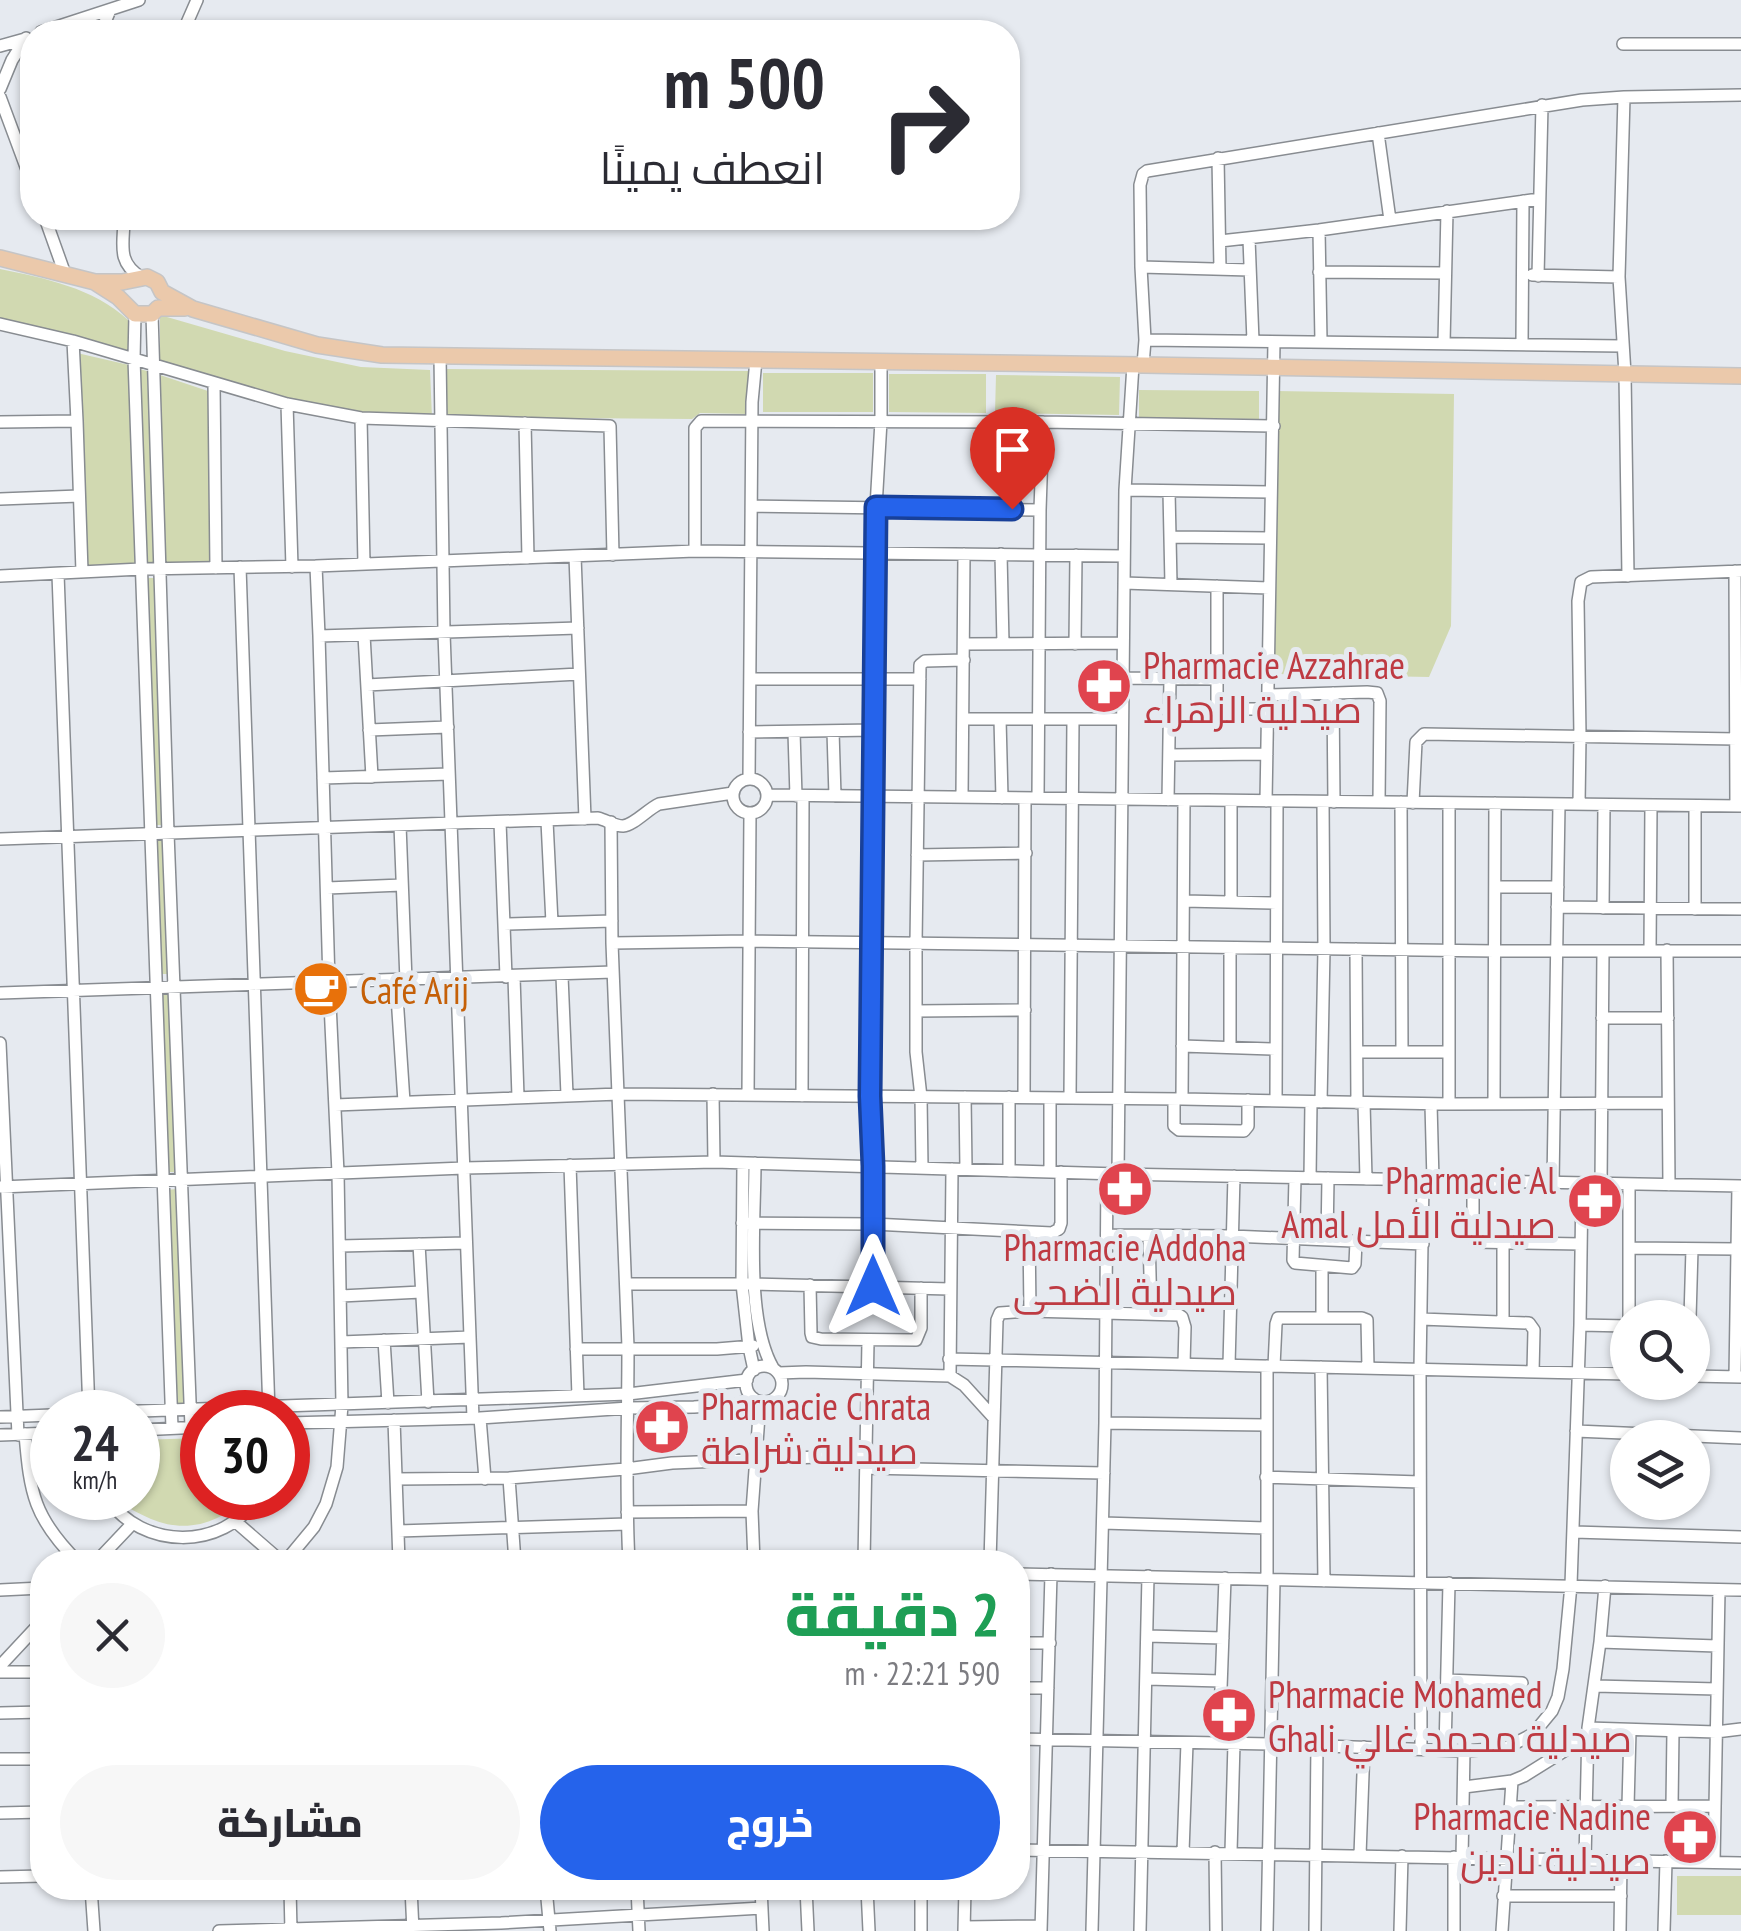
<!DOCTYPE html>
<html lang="ar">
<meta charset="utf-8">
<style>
:root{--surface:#fff;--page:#f7f7f7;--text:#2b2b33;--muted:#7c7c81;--accent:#2563eb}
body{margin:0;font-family:"PT Sans Narrow",Cairo,sans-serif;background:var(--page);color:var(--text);direction:rtl;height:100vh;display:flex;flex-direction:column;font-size:38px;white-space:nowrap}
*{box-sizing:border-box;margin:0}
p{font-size:32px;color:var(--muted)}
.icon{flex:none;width:55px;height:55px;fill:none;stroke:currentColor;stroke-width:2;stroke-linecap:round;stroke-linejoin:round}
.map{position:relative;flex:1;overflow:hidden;direction:ltr}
.panel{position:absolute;left:30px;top:1550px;width:1000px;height:350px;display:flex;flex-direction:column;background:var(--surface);border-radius:40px;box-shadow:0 2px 8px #0004;direction:rtl}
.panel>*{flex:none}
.hud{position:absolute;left:20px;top:20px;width:1000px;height:210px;border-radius:40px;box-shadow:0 2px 8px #0004;direction:rtl;background:#fff;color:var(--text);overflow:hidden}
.tools{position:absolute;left:1610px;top:1300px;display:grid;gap:20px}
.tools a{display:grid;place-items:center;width:100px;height:100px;border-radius:50%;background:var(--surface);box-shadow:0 2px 8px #0004;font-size:50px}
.speed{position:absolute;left:30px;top:1390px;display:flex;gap:20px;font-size:50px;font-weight:700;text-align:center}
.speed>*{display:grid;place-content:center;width:130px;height:130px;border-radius:50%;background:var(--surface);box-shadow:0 2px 8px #0004;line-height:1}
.speed small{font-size:25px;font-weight:400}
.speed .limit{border:15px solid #d22;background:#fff;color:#111}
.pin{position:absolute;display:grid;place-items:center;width:85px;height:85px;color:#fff;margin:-102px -42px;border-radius:50% 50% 50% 0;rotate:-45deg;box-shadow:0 0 10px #0007}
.pin .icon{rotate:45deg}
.me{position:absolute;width:110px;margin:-55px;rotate:0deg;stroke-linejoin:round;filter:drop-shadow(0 0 8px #0008)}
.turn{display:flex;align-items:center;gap:35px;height:210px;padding:0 30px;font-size:45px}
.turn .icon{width:130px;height:130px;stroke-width:2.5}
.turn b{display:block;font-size:70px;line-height:85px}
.round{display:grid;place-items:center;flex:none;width:105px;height:105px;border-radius:52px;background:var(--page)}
.overview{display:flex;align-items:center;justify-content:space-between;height:170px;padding:0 30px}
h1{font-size:60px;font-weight:800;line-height:75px;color:#1e9e55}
.cta{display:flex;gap:20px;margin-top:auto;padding:20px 30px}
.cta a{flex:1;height:115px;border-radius:60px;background:var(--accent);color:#fff;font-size:40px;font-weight:800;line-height:115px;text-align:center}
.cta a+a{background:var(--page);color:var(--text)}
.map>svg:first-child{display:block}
.green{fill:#d1d9b1}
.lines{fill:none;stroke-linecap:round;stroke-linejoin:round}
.minor-casing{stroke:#888c91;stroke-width:14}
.major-casing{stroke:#c5c5c6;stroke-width:18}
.minor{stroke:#fff;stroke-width:11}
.major{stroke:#ebc9ab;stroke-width:15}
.route-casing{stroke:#184099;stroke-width:25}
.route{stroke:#2563eb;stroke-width:18}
.labels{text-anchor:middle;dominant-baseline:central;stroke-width:10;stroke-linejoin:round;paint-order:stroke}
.health-label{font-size:38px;fill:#be3a42;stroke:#e6eaf0;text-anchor:start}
.food-label{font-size:38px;fill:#c56008;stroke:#e6eaf0;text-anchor:start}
</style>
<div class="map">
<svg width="1741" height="1931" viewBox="0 0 1741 1931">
<rect width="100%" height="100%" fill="#e6eaf0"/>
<path class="green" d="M0 269C44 278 94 288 128 320V351L67 333 0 319Z
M160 315 285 351 361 367 430 370 432 418 369 414 286 399 160 363Z
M77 353 129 365 137 564 85 566Z
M136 368 147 371 155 564H145Z
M445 369 748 371V414L700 413 692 419 445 417Z
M763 373H873V412H763Z
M889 374H986V413L889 412Z
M160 375 208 391 214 563 166 564Z
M996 375 1120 377 1119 415 995 413Z
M1139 390 1259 391V419L1139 418Z
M1276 391 1454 394 1451 626 1429 677 1273 674Z
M146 578H155L163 825H154Z
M154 840H163L168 974H159Z
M170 989 176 1172H165L159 990Z
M177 1189 186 1410 176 1411 166 1190Z
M202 1438V1498H247C219 1523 187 1534 151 1519 138 1513 126 1508 117 1498H138V1440Z
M1677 1876H1741V1915H1677Z"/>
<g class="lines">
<g class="minor-casing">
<path id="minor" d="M41 32 139 0
M101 32 110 10
M183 32 197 0
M1623 44H1741
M0 46 25 39
M0 89 12 60 26 38
M0 97 32 183
M1624 97 1619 277 1625 374 1628 576
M1378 133 1390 220
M1218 158 1220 269
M45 218 65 274
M124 218C124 243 116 262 141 277
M1319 230 1321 341
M1249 239 1253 341
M1220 241 1319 230 1539 199
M1141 267 1250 270
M1319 272 1445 273
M1532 275 1619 277
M1538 276 1542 105
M135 314 134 359 172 1428
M152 314 168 833 191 1427
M0 324 73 341 287 404 361 418 610 426 613 555
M1145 340 1622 346
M73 341 77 421
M1444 343 1447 211
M1522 344 1523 201
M440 356 444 633 473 1418
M1143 365 1145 340 1141 267 1140 185 1143 174 1147 171 1582 100 1624 97 1741 95
M214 384 216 568
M287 404 292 567
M361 418 364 564
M0 422 77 421 82 572
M525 423 528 558
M1125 490 1270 492
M1169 491 1171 584
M0 499 79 496
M752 506 1040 510
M1170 537 1270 538
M695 551V428L701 421 1043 422 1274 426
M1001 554 1003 644
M575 556 585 819
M316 566 319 636
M240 567 269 1412
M1735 571 1736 806
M58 574 89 1412
M0 576 141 569 316 566 695 551 1124 556
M1124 583 1269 588
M1217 586V709H1268
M364 635 372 777
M964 644 1123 643
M1075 644 1076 555
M1123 678 1217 679
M750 679H920
M367 685 579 674
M1333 693 1334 802
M1268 695 1367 692 1377 693 1380 701 1379 802
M963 719H1122
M1000 719 1002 798
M369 730 448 727
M833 731 835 796
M749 732 874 730
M794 732 796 796
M1169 755 1267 754
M323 778 449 774
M749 779 752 402 756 360
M733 796a17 17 0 1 1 34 0a17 17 0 1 1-34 0Z
M767 795 1741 806
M962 797 964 554
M1038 798 1040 510 1043 422
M1168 800 1170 679
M1266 801 1274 342
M1401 802 1402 1052
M1413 803 1416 742 1424 734 1737 739
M1449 803V1104
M1579 804 1580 736 1578 601 1581 582 1591 577 1741 571
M547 821 552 923
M500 822 506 977
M611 822 612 943 628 1347C628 1419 625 1491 629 1562
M400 825 406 981
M0 839 598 818C606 820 615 826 623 826 634 825 648 809 659 804L733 793
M917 855 1026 853
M1495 887H1558
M327 888 402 885
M1184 901 1276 903
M1231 902V801
M1557 907 1741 909
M1603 908 1604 805
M1695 909V806
M504 924 612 921
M612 943 748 941 1495 951H1741
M1356 949 1357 1103
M1650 950 1651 805
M1667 950 1669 1185
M562 976 567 1095
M514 977 518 1097
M396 981 404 1102
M0 993 613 972
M916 1011 1025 1010
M1602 1018H1668
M0 1043 18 1435
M1182 1046 1275 1049
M1230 1047V948
M1357 1052H1449
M713 1094 714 1162
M748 1095 750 813
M802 1096 803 796
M965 1097 966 1169
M1009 1097V1171
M1024 1097 1025 798
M1070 1098 1073 719
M1174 1099V1126L1179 1130 1244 1131 1248 1126V1100
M1182 1099 1184 800
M1276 1101 1277 801
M1321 1102 1324 949 1323 802
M1364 1103 1366 1179
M1431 1104 1433 1181
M1494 1104 1495 803
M335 1105 619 1094 1182 1099 1449 1104 1668 1103
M743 1163 742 1284 749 1347 754 1370
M755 1163C755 1220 745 1319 773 1368
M570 1165 578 1396
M922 1168 921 1097 916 1052V943L920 665 925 661 964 660
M1050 1172V1098
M1118 1174 1125 490 1133 365
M1295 1178 1293 1260 1295 1263 1352 1268 1355 1264 1356 1241
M1310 1178 1311 1102
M1473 1181V1235L1476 1242 1581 1244
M1553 1183 1559 804
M1601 1184 1603 951
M1629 1185V1318
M0 1187 464 1168 714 1162 1118 1174 1741 1186
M742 1223 873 1224 1052 1233 1059 1229 1061 1223V1172
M1029 1233 1030 1311
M1107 1235 1232 1236 1423 1244
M1149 1236 1151 1314
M1327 1240 1328 1178
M419 1244 428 1402
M340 1246 466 1243
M1629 1248 1737 1249
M626 1284H755L950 1289
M810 1285 811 1333 812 1337 821 1339 916 1340 921 1328V1288
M873 1286V1167L870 1096 876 507 881 421V362
M341 1296 421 1292
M1322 1317V1267
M1690 1318 1692 1249
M1421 1319 1529 1323 1534 1330 1533 1372
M1503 1322V1244
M1580 1325 1628 1326
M384 1340 388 1403
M341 1342 470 1337
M576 1349H717L753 1346
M949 1359 1628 1374
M1229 1365 1234 1176
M1274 1366 1276 1324 1278 1318H1362L1367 1320 1368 1368
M746 1384a18 18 0 1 1 36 0a18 18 0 1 1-36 0Z
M1321 1367 1324 1581
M779 1373 806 1372 950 1376 964 1385 994 1418
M950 1376 952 1169
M1692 1376 1741 1377
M1735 1377 1738 1186
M111 1412 628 1394 747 1380
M0 1417 52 1415
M480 1418 485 1479
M394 1420 399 1562
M288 1423 480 1418 629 1408 694 1407 738 1404 753 1398
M1105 1423 1266 1425
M138 1430 202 1427
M1576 1431 1741 1438
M25 1434C30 1494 34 1518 78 1562
M0 1435 52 1433
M867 1468 1104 1473
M1266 1477 1420 1482
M509 1478 515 1562
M396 1479 509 1478 626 1469 672 1463 867 1455
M107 1498C142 1550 223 1551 257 1498
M627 1512 752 1511
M236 1522 282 1562
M1103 1523 1266 1528
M398 1531 627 1524
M1574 1532 1741 1537
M96 1562 132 1524
M285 1562 314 1527 326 1504 337 1467 342 1405 338 1173 329 982 319 636 578 628
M754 1562 752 1511 760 1402
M864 1562 868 1341
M990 1562 997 1320 1000 1313 1030 1311 1179 1315 1182 1317 1185 1327 1184 1364
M1018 1574 1741 1590
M1267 1579V1366
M0 1590 42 1588
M1147 1636 1223 1638
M1600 1642 1717 1646
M1018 1643H1050
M0 1666 42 1621
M0 1672H42
M1147 1679 1221 1681
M1447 1680 1522 1683
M1595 1686 1717 1689
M1018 1688H1048
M0 1713 42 1712
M1588 1728 1716 1732 1741 1729
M1018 1739 1270 1744 1464 1751 1506 1748 1533 1734 1552 1711 1558 1697 1563 1669 1571 1585 1580 1325 1582 1184
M1219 1743 1225 1578
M1421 1749 1420 1369 1423 1180
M1445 1750 1449 1583
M0 1759H42
M1464 1787 1512 1781 1524 1776 1588 1736
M1628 1806 1630 1731
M1672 1806 1673 1731
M1511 1807 1715 1806
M0 1813 42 1812
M1018 1850 1741 1863
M1183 1852 1187 1743
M1215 1852 1216 1931
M1231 1852 1234 1743
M1360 1855 1364 1747
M1462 1858 1464 1751
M1585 1860 1588 1728 1600 1642 1605 1586
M1714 1862 1719 1590
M0 1877 42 1876
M91 1888 94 1931
M290 1888 291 1931
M411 1888 413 1931
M546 1888 550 1931
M637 1888 639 1931
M761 1888 763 1931
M806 1888 808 1931
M867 1888 869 1931
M921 1888V1931
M1503 1896H1621
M965 1927 1041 1926
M219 1931 501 1923 762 1908
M964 1931 965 1888
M1041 1931 1051 1574
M1092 1931 1105 1423 1107 1174
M1140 1931 1148 1576
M1267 1931 1274 1580
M1315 1931 1317 1745
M1400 1931 1402 1856
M1454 1931V1857
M1502 1931 1512 1781
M1620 1931 1621 1861
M1664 1931 1666 1861"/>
</g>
<g class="major-casing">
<path id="major" d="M0 258 95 282H122L147 277 157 282 162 292 193 309 317 345 382 355 1143 365 1741 376
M96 283 118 297 135 314H152L158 308H185"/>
</g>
<use href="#minor" class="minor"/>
<use href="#major" class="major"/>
</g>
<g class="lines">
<g class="route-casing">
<path id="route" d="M873 1286V1166L870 1096 876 507 1012 509"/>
</g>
<use href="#route" class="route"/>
</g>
<defs>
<g id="pharmacy-disc" transform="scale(2.875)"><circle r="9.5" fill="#e0444e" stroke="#e6eaf0"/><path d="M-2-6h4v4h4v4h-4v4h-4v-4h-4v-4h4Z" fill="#fff"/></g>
<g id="cafe-disc" transform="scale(2.875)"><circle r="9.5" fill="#e8710a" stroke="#e6eaf0"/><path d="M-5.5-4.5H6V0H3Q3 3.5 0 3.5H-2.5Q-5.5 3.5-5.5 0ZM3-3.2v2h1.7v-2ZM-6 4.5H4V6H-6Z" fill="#fff"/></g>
</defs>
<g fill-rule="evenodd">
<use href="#pharmacy-disc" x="1104" y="686"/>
<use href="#cafe-disc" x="321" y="989"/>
<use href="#pharmacy-disc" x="1125" y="1189"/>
<use href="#pharmacy-disc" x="1595" y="1201"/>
<use href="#pharmacy-disc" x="662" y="1427"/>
<use href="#pharmacy-disc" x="1229" y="1715"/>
<use href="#pharmacy-disc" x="1690" y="1837"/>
</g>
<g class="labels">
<g class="health-label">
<text x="1143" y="664">Pharmacie Azzahrae<tspan x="1143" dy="44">صيدلية الزهراء</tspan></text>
<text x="1556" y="1179" text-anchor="end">Pharmacie Al<tspan x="1556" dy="44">Amal صيدلية الأمل</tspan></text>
<text x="1125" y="1246" text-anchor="middle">Pharmacie Addoha<tspan x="1125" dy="44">صيدلية الضحى</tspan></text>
<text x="701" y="1405">Pharmacie Chrata<tspan x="701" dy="44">صيدلية شراطة</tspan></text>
<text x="1268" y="1693">Pharmacie Mohamed<tspan x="1268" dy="44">Ghali صيدلية محمد غالي</tspan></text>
<text x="1651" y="1815" text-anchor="end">Pharmacie Nadine<tspan x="1651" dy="44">صيدلية نادين</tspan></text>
</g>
<g class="food-label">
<text x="360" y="989">Café Arij</text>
</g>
</g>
</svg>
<div class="tools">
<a><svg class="icon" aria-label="search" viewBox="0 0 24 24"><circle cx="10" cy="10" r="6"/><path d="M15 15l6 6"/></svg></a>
<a><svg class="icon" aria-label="layers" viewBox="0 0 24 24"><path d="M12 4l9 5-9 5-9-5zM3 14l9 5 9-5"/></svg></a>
</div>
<div class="speed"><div>24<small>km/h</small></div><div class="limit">30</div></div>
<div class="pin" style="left:1012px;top:509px;background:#d93025"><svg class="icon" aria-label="arrive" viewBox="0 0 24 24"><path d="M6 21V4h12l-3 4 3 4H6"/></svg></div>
<svg class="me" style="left:873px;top:1286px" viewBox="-20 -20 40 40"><path d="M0-17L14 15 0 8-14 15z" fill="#2563eb" stroke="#fff" stroke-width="4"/></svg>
<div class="hud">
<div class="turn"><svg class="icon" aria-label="right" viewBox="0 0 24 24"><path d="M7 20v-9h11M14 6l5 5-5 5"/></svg><div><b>500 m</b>انعطف يمينًا</div></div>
</div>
<section class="panel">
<div class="overview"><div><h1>2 دقيقة</h1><p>590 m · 22:21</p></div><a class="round"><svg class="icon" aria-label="close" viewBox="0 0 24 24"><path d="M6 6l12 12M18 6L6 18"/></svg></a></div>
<div class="cta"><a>خروج</a><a>مشاركة</a></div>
</section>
</div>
